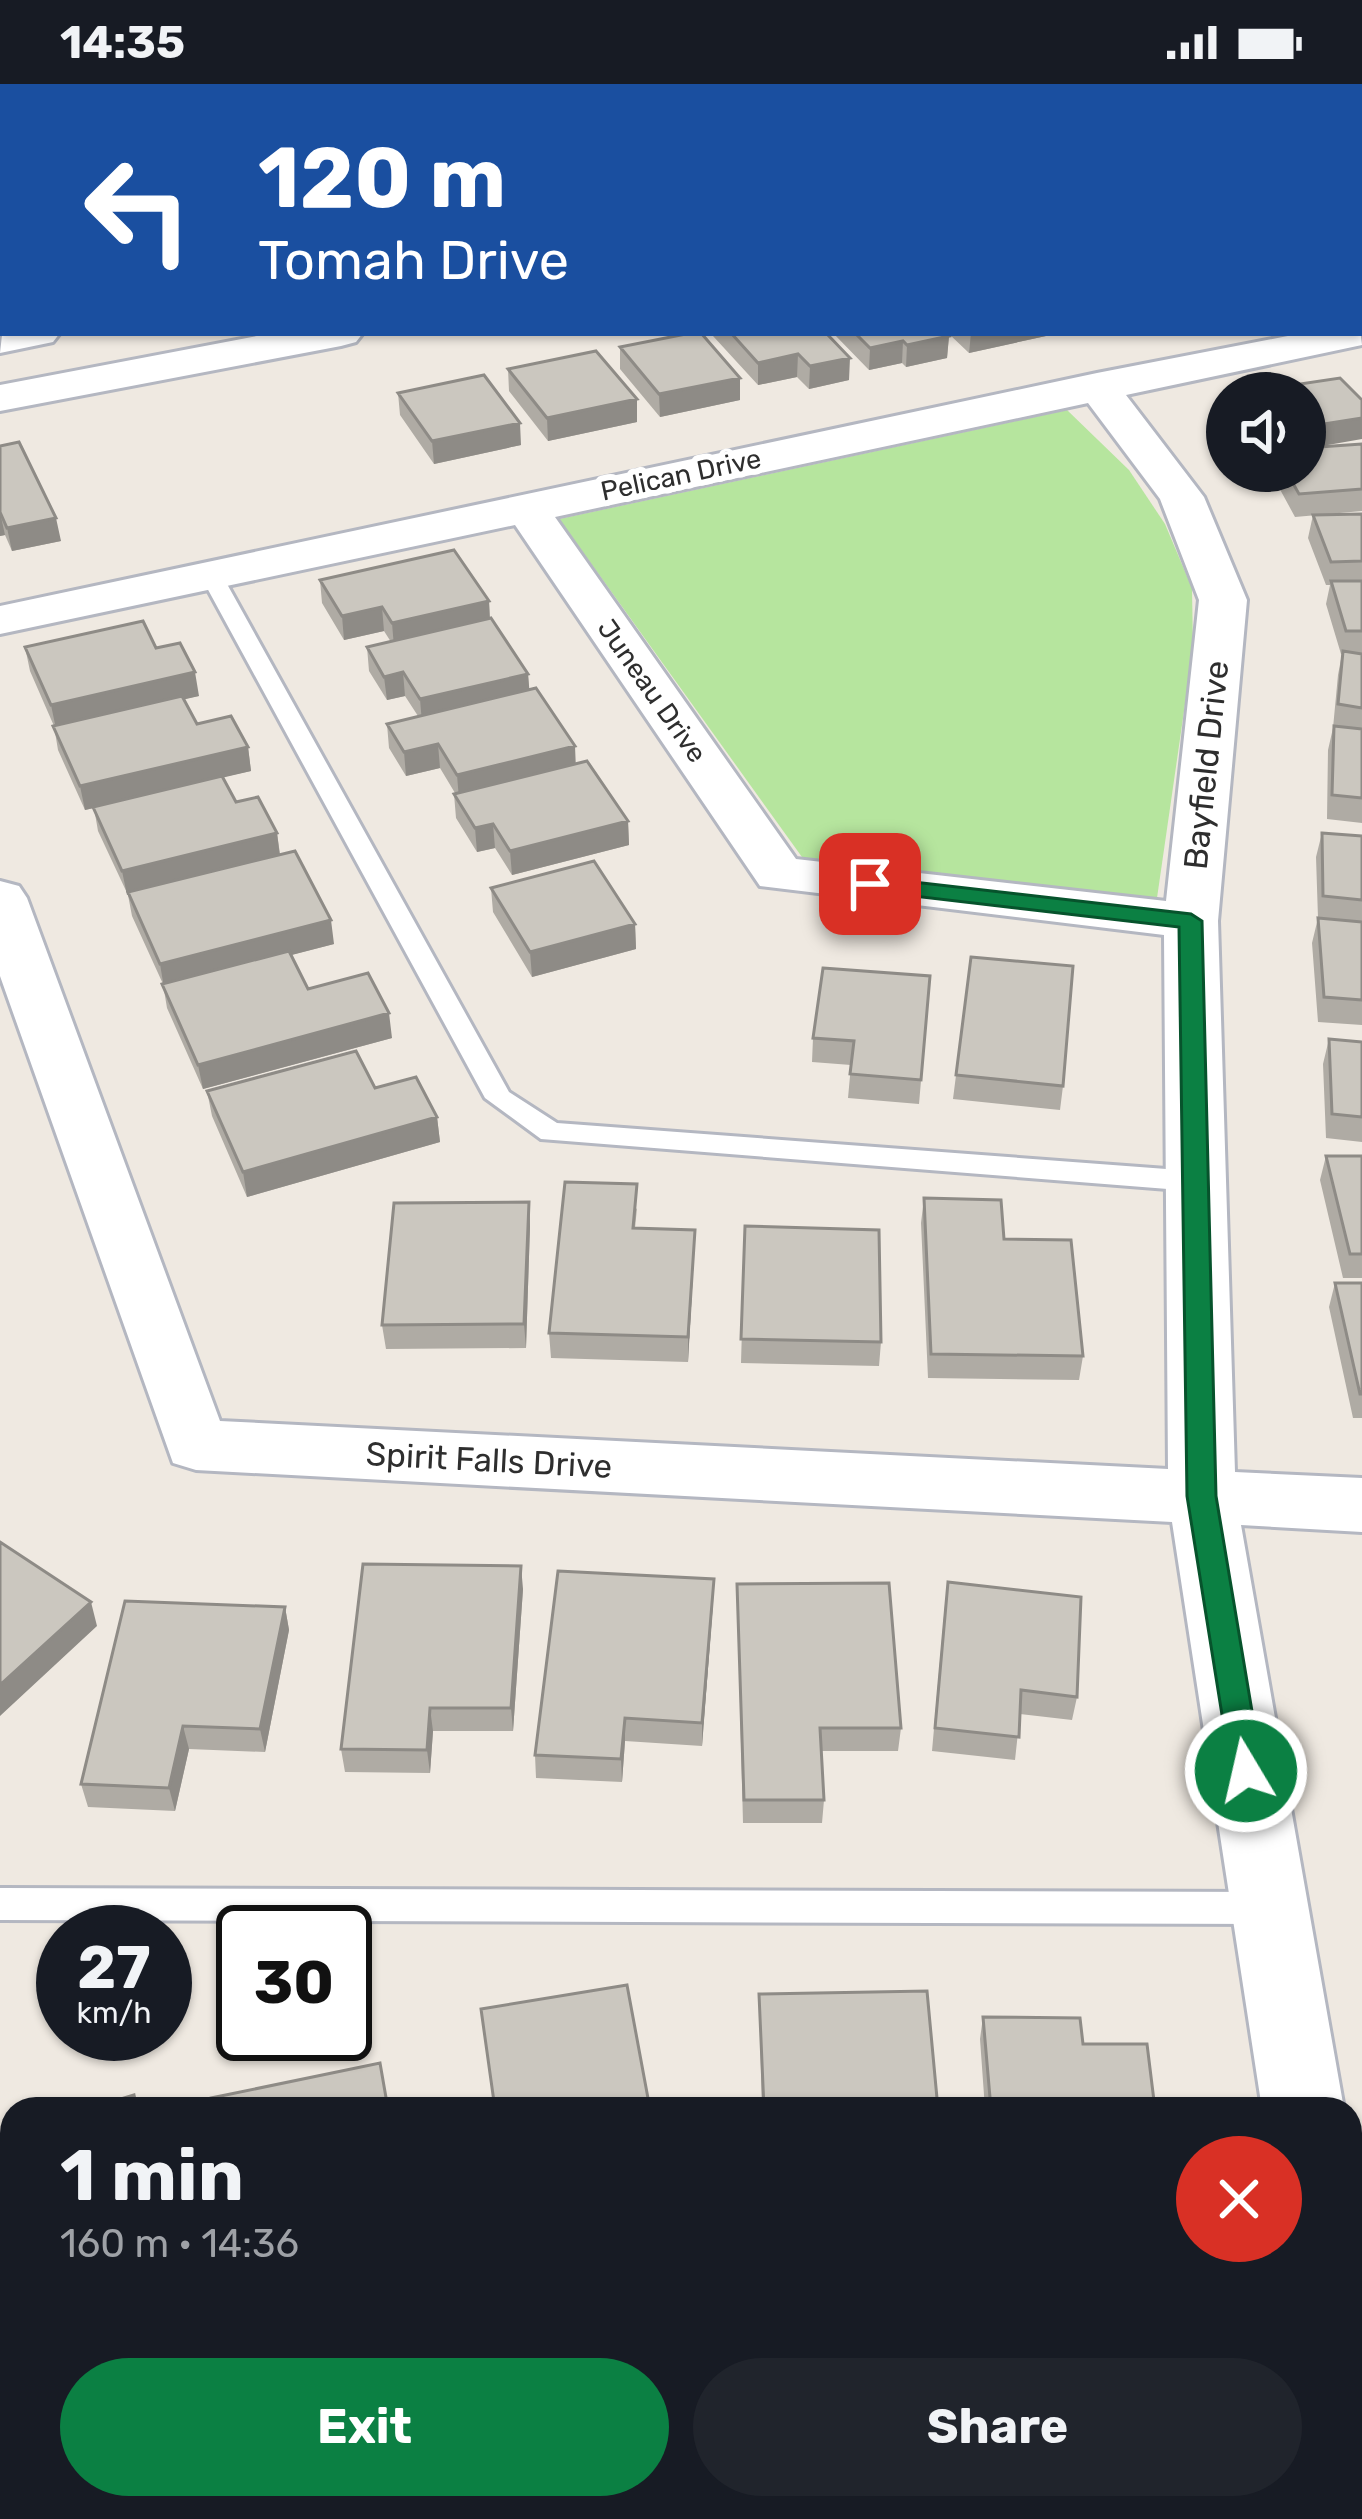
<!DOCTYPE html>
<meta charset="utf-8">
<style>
:root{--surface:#171b24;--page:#20242c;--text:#f1f3f6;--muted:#9ea1a6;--accent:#0b8043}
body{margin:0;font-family:Rubik,sans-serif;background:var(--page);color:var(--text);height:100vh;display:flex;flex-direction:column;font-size:45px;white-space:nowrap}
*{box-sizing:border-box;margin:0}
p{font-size:39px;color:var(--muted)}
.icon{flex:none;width:66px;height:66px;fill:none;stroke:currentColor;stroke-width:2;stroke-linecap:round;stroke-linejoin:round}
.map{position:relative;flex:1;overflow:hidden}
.side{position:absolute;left:0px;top:2013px;width:1362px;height:423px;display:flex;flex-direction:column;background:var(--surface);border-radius:36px 36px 0 0;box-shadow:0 3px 9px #0004}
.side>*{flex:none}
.hud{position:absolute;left:0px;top:0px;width:1362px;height:252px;box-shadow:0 3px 9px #0004;background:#1a4fa0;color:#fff;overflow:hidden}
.tools{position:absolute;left:1206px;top:288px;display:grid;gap:24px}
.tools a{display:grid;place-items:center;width:120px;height:120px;border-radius:50%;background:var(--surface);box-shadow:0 3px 9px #0004;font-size:60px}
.speed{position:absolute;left:36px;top:1821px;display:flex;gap:24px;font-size:60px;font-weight:700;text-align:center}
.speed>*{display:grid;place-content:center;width:156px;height:156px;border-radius:50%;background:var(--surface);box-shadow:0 3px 9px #0004;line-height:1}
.speed small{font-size:30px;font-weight:400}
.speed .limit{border:6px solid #111;border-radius:18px;background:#fff;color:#111}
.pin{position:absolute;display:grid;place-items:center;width:102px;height:102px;color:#fff;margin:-51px;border-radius:24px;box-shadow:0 6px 18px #0006}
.me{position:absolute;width:132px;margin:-66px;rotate:351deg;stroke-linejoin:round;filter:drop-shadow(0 0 9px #0008)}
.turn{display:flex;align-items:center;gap:42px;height:252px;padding:0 60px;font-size:54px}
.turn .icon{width:156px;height:156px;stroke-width:2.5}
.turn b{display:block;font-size:84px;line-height:102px}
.round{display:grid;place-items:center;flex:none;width:126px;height:126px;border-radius:63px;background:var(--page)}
.overview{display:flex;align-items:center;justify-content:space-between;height:204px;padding:0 60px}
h1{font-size:72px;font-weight:700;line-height:90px}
.cta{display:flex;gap:24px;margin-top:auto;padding:24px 60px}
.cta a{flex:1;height:138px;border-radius:72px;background:var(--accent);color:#fff;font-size:48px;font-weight:700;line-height:138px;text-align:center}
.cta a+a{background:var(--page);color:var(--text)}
.status{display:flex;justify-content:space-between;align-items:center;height:84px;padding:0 60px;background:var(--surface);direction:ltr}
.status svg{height:33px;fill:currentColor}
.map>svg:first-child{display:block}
.green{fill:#b6e59e}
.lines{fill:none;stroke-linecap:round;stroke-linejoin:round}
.lane-casing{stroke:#b4b7c1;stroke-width:6}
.street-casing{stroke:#b4b7c1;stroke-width:6}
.secondary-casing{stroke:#b4b7c1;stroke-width:6}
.lane{fill:#fff;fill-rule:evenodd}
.street{fill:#fff;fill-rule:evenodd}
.secondary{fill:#fff;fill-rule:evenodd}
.wall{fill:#afaba4}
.shaded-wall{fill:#8e8b86}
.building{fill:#cbc7bf;stroke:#8e8b86;stroke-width:3}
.route{fill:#0b8043;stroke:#07532c;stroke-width:3}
.labels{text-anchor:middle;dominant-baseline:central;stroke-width:12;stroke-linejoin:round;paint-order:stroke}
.far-street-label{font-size:27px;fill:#2e2e2e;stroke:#fff}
.street-label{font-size:33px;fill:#2e2e2e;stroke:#fff}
</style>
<div class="status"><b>14:35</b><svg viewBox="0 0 49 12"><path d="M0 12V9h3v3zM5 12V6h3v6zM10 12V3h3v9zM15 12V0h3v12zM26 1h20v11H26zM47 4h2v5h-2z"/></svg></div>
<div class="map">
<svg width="1362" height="2435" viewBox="0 0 1362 2435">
<rect width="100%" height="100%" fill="#efe9e1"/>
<path class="green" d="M1067 326 1129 386 1165 440 1192 504 1193 565 1157 814 807 780 559 435Z"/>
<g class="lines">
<g class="lane-casing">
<path id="lane" d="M211 484 222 491 509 1008 557 1039 1193 1087 1207 1097 1203 1104 1193 1107 541 1055 485 1014 200 491Z
M0 1804 1269 1808 1282 1813 1287 1824 1282 1835 1269 1840 0 1836Z"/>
</g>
<g class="street-casing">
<path id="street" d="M482 0H534L480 3Z
M0 75H3V97H0Z
M1359 237 1362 261 1126 311 1204 413 1247 516 1218 837 1235 1388 1362 1394V1448L1241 1441 1344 2025H1262L1172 1438 196 1386 173 1379 0 892V797L19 802 27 814 220 1337 1168 1385 1164 851 760 802 515 441 0 550V522L1097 289 1303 249H1359ZM1088 319 1160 415 1199 516 1166 817 796 775 555 433Z
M1350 2265 1362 2270V2425L1350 2420Z
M245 2424H358L354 2435H241Z"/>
</g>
<g class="secondary-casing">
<path id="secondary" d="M1342 0H1362V14L1359 3H1340Z
M1362 43V67L1359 68V44Z
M3 242V249H60L53 258 0 269Z
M273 249H363L356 258 341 262 0 327V301Z"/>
</g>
<use href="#lane" class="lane"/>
<use href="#street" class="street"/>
<use href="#secondary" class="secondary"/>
</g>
<path class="wall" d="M747 0H963V3H750Z
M1359 125H1362V190L1359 188Z
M713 249H826L849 296 809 305 797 293 758 301 713 252Z
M833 249H946L949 252 947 274 906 283 902 279 869 286Z
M948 249H1047L1046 252 969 269Z
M620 263 740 294V316L660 333 620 285Z
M508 285 637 338 548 357 509 307Z
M398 309 521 361 434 380 400 331Z
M1227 311V347L1216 335 1220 312Z
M1362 360V427L1295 433 1270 387H1305L1311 364Z
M0 362 61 457 12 467 5 451 0 452Z
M1362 430V739L1327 735 1328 666 1333 644 1338 591 1342 570H1341L1326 520 1330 501H1326L1308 454 1313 431Z
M320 496 489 517 490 535 528 590 529 606 575 680 628 737 629 761 512 791 495 764 477 768 456 734 454 710 455 709 440 684 406 692 389 664 387 640 418 632 405 612 387 616 369 587 367 563 391 558 384 547 344 556 322 519Z
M25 563 156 564 199 612 184 615 197 640 248 663 251 687 223 693 236 718 277 749 280 770 334 860 291 871 308 905 392 954 203 1005 167 924 163 900 132 832 128 811 98 747 94 724 85 726 58 666 54 642 30 587Z
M1322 749 1362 752V941L1318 938 1312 859 1318 834 1316 773Z
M491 804 635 840 636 865 532 893 493 828Z
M971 873 1063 1002 1060 1026 953 1015Z
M930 892 919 1020 848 1014 851 981 812 978 813 954Z
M1329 955 1362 958V1058L1326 1054 1323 980Z
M375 1004 437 1033 440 1058 247 1113 212 1032 207 1007Z
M1326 1072H1362V1194H1343L1320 1096Z
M924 1114 1004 1155 1083 1272 1079 1296 928 1294 921 1139Z
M529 1118 530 1142 526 1264 386 1265 382 1241Z
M637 1124 635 1144 694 1170 688 1278 551 1274 549 1249Z
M745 1142 881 1258 879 1282 741 1279Z
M1335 1199H1362V1334H1353L1329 1223Z
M737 1500 901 1644 898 1667H821L824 1716 822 1739H743Z
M523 1505 513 1647H433L430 1689 345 1688 341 1665Z
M713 1519 702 1662 625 1657 622 1698 536 1694 535 1671Z
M945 1521 1077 1613 1072 1636 1020 1630 1015 1676 932 1667Z
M285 1523 289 1546 265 1668 189 1665 175 1727 88 1723 81 1700Z
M759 1910 938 2025H762Z
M983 1933 1083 1960 1155 2025H985L980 1955Z"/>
<path class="shaded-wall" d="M154 0H227V3H155Z
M251 0H285L267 3H251Z
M912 0H963V3H897Z
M976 0H1003L976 3Z
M3 25V47H0V26Z
M0 161H3V183L0 184Z
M971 249H1047L1046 252 969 269Z
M949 252 947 274 906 283 907 261Z
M903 257 902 279 869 286 870 264Z
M798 270 797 293 758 301V279Z
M850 274 849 296 809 305 810 282Z
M740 294V316L660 333 659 310Z
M637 315V338L548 357 547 334Z
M1362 334V355L1305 365V343Z
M520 339 521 361 434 380 432 357Z
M0 428 5 451 0 452Z
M56 434 61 457 12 467 7 444Z
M489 517 490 541 394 563 392 539Z
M382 523 384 547 344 556 342 532Z
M195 588 199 612 56 645 51 621Z
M403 588 405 612 387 616 384 593Z
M528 590 530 613 422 639 420 615Z
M438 660 440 684 406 692 404 668Z
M575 662 576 686 459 715 457 691Z
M248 663 251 687 85 726 80 702Z
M628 737 629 761 512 791 510 767Z
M493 740 495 764 477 768 475 744Z
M277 749 280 773 127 811 122 787Z
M331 836 334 860 164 904 160 880Z
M635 840 636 865 532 893 530 868Z
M389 929 392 954 203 1005 198 981Z
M437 1033 440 1058 247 1113 243 1088Z
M529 1118 530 1142 526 1264 524 1240Z
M695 1146 694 1170 688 1278V1253Z
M521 1482 523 1505 513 1647 511 1624Z
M714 1495 713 1519 702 1662V1639Z
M91 1518 97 1542 0 1632V1601Z
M285 1523 289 1546 265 1668 260 1645Z
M430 1624 433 1647 430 1689 427 1666Z
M625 1634V1657L622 1698 621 1675Z
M183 1642 189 1665 175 1727 169 1704Z
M12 2287V2308L0 2312V2291Z"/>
<path class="building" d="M0 0H29L31 3H3V25L0 26Z
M48 0H134L136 3H50Z
M618 0H636L639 3H601Z
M657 0H745L748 3H660Z
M770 0H861L863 1 853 3H773Z
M885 0H912L897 3H889Z
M3 105V161H0V106Z
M1359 125H1362V165L1359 162Z
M691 249H701L740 294 659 310 620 263Z
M731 249H826L850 274 810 282 798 270 758 279Z
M855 249H946L949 252 907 261 903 257 870 264Z
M596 267 637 315 547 334 508 285Z
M484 291 520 339 432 357 398 309Z
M1340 294 1362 316V334L1305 343V309H1240Z
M19 358 56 434 7 444 0 428V362Z
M1362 360V405L1299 410 1286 387H1305V364Z
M1362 430V477L1331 478 1313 431Z
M454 466 489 517 392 539 382 523 342 532 320 496Z
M1331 497H1362V547H1346Z
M491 534 528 590 420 615 403 588 384 593 367 563Z
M143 537 156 564 180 559 195 588 51 621 25 563Z
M1343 567 1362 570V624L1338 620Z
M536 604 575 662 457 691 438 660 404 668 387 640Z
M182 612 197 640 231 632 248 663 80 702 53 642Z
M1334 642 1362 645V714L1332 711Z
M587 677 628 737 510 767 493 740 475 744 454 710Z
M222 692 236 718 258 713 277 749 122 787 93 723Z
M1322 749 1362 752V816L1323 812Z
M295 767 331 836 160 880 128 808Z
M594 777 635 840 530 868 491 804Z
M1318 834 1362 838V916L1324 913Z
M289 867 308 905 368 889 389 929 198 981 162 900Z
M971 873 1073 882 1063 1002 956 991Z
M823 884 930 892 921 996 850 990 854 957 813 954Z
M1329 955 1362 958V1033L1332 1030Z
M356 967 375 1004 416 993 437 1033 243 1088 207 1007Z
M1326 1072H1362V1170H1350Z
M565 1098 637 1100 633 1144 695 1146 688 1253 549 1249Z
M924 1114 1001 1116 1004 1155 1071 1156 1083 1272 931 1270Z
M529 1118 524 1240 382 1241 394 1119Z
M745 1142 879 1146 881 1258 741 1255Z
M1335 1199H1362V1310H1360Z
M0 1458 91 1518 0 1601Z
M363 1480 521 1482 511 1624H430L427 1666 341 1665Z
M558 1487 714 1495 702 1639 625 1634 621 1675 535 1671Z
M948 1498 1081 1513 1077 1613 1021 1606 1019 1653 935 1644Z
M889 1499 901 1644H820L824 1716H744L737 1500Z
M125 1517 285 1523 260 1645 183 1642 169 1704 81 1700Z
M627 1901 650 2025H495L481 1925Z
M927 1907 938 2025H764L759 1910Z
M983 1933 1080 1934 1083 1960H1147L1155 2025H991Z
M380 1979 388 2025H212L211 2014Z
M134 2011 137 2025H88Z
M12 2088V2287L0 2291V2092Z"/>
<path class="route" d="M870 793 1191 830 1202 837 1216 1412 1262 1687 1258 1697 1246 1701 1235 1697 1231 1687 1187 1412 1179 843 862 806V795Z"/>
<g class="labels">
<g class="far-street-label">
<text transform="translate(681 391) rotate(-12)">Pelican Drive</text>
<text transform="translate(652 607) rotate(55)">Juneau Drive</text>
</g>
<g class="street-label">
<text transform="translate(1206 681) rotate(-84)">Bayfield Drive</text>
<text transform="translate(489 1376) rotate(3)">Spirit Falls Drive</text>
</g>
</g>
</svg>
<div class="tools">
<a><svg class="icon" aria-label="sound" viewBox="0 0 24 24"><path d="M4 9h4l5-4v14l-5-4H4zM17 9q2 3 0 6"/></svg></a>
</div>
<div class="speed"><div>27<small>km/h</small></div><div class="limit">30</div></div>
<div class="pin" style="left:870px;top:800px;background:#d93025"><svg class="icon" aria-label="arrive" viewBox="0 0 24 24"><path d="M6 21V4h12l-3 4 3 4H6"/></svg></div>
<svg class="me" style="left:1246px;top:1687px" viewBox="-20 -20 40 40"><circle r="17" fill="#0b8043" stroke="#fff" stroke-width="3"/><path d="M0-11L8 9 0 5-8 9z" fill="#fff"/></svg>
<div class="hud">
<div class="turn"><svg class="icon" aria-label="left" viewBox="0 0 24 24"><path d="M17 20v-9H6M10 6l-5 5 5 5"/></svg><div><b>120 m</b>Tomah Drive</div></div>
</div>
<section class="side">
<div class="overview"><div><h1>1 min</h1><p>160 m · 14:36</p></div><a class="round" style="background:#d93025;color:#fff"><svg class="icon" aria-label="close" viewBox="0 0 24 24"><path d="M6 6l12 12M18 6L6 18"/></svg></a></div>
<div class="cta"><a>Exit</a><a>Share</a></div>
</section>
</div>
